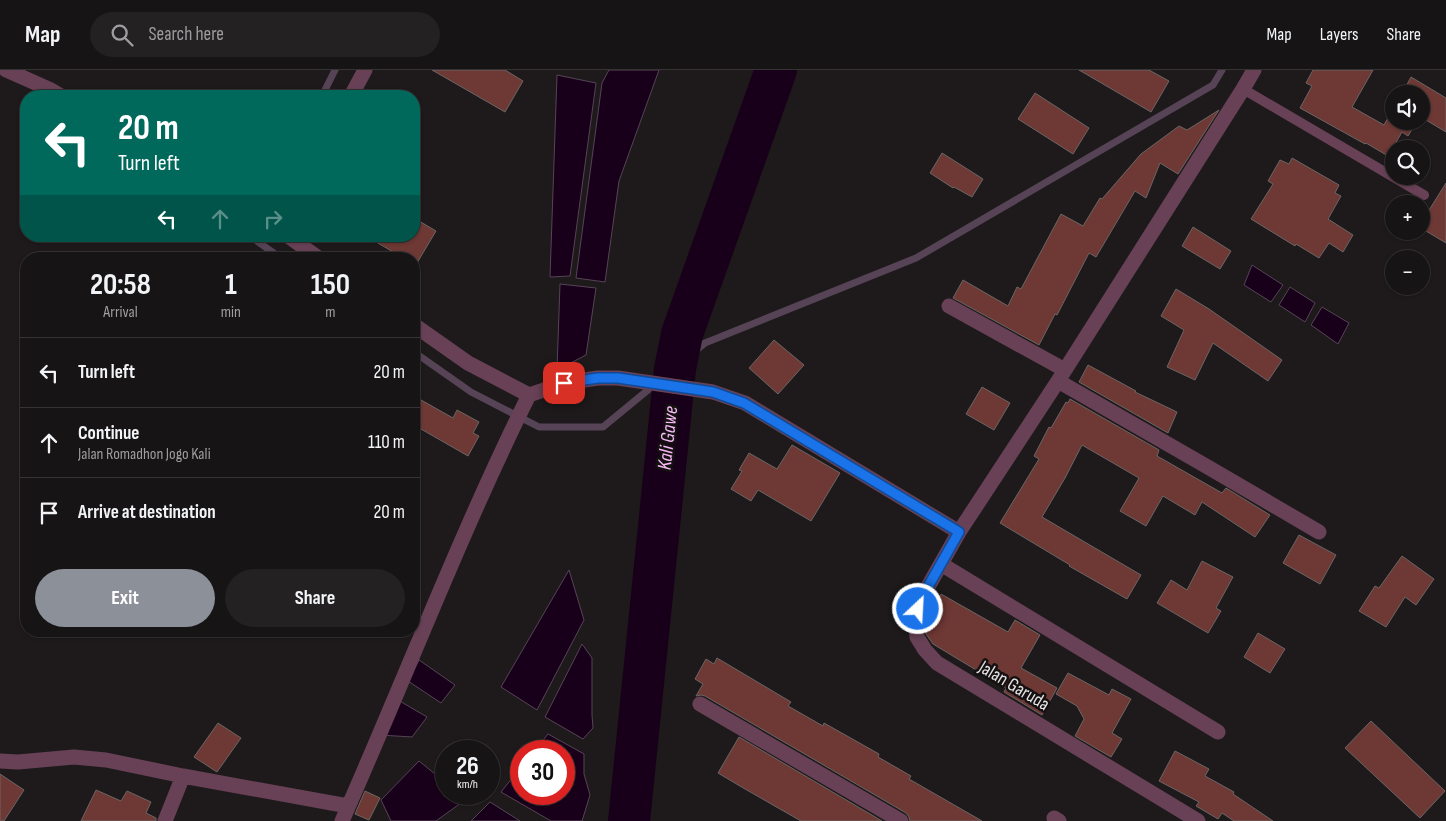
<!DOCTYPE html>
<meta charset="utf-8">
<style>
:root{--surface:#161414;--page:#232122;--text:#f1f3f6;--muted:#9e9ea0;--line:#353334;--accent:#8c9099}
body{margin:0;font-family:"Sofia Sans Condensed",sans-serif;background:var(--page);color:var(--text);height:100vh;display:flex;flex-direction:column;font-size:19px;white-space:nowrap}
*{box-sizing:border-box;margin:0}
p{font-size:16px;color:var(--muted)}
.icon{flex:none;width:28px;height:28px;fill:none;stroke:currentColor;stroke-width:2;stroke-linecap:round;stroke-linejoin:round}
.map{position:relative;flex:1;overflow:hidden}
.details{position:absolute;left:20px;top:182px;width:400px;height:385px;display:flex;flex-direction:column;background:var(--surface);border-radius:20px;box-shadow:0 1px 4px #0004,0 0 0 1px var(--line)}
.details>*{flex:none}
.banner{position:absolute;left:20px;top:20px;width:400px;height:152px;border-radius:20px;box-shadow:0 1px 4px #0004,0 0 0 1px var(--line);background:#00695c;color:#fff;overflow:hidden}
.tools{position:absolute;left:1385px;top:15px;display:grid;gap:10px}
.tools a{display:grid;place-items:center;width:45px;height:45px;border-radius:50%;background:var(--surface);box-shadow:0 1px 4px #0004,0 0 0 1px var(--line);font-size:25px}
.speed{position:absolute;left:435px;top:670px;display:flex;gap:10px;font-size:25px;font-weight:700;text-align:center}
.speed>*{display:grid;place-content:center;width:65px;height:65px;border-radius:50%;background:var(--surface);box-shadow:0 1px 4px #0004,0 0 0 1px var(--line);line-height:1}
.speed small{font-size:12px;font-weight:400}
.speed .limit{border:8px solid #d22;background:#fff;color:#111}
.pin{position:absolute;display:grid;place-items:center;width:42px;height:42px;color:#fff;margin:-21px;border-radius:10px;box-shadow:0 2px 8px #0006}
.me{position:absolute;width:55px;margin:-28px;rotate:25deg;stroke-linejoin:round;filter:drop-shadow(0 0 4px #0008)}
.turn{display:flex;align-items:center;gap:18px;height:105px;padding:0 15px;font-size:22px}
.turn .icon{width:65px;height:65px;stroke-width:2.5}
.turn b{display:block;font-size:35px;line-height:42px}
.lanes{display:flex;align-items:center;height:48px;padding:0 15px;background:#0003;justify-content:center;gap:25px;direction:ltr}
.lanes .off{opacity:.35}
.eta{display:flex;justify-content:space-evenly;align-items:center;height:85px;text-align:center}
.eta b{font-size:30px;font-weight:700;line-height:35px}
.primary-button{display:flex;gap:10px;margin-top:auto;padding:10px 15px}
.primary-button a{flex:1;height:58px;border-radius:30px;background:var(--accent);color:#fff;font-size:20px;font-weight:700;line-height:58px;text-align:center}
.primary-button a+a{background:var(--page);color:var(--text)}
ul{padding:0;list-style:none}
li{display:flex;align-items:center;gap:15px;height:70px;padding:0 15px;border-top:1px solid var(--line)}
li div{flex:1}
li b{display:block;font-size:19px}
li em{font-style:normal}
header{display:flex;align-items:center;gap:30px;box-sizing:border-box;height:70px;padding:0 25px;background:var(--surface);border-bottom:1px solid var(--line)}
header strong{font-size:24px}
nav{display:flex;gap:28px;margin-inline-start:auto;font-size:18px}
.search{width:350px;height:45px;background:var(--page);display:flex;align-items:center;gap:12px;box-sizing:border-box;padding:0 18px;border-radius:28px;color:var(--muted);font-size:19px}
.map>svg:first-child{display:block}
.water{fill:#19001a;stroke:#564456}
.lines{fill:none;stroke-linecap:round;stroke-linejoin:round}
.stream{stroke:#564456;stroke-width:7}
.river{stroke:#19001a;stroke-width:42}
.building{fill:#6e3834;stroke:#6a6665}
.lane{stroke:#684156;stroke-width:10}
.street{stroke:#684156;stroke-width:15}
.route-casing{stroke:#114b97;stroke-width:12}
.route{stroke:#1a73e8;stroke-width:9}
.labels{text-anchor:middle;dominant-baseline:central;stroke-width:5;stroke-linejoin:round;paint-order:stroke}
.street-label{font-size:19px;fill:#e4e1e1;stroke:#151112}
.water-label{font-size:20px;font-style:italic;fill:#f8baf7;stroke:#151112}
</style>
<header>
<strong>Map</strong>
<div class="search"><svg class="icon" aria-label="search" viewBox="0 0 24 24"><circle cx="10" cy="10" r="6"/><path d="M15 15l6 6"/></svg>Search here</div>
<nav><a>Map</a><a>Layers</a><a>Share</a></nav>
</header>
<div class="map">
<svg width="1446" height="751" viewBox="0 0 1446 751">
<rect width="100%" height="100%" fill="#1e1a1b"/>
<path class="water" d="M609 0H659L619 111 605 212 576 208 602 13Z
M557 5 596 13 570 206 550 207Z
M1252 195 1283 215 1271 232 1244 215Z
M560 214 596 218 586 285 557 300Z
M1290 217 1315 233 1305 252 1279 235Z
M1322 237 1349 253 1338 274 1311 255Z
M569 500 584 550 537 640 501 617Z
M582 574 592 588V645L593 658 583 669 545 647Z
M419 590 455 615 441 633 408 611Z
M398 630 427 647 412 667 380 665Z
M548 664 584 684V704L590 725 582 751H551L501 722 521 697V724H564V681H534Z
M419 691 446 713V724H458L465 730 436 751H391L381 730Z
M490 732 520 751H471Z"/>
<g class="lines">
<path class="stream" d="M322 26 335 0
M250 166 282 189
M414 282 471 322 539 357H603L705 273 916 188 1213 15 1222 0"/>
<path class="river" d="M629 751 675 299 682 264 776 0"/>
</g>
<path class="building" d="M432 0H505L523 11 505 42Z
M1079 0H1149L1169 11 1151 42Z
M1313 0H1373L1352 37 1384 55 1394 37V51H1417L1408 66 1402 62 1388 86 1366 73 1365 74 1300 38 1312 16 1306 13Z
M1411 7 1446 28V62L1421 47V24H1402Z
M1035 23 1089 58 1073 84 1018 49Z
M1219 40 1178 104 1160 93 1146 128 1135 121 1096 187 1089 183 1057 245 1055 244 1039 275 953 228 963 210 1008 236 1017 217 1021 219 1061 144 1083 156 1100 128 1102 129 1141 84 1179 56 1187 60Z
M942 83 983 109 972 127 954 117 953 118 930 103Z
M1292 88 1339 115 1335 123 1341 126 1328 149 1353 165 1343 182 1329 173 1319 188 1296 174 1295 176 1251 149 1273 114 1268 111 1280 90 1289 94Z
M1446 113V173L1421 158V153Z
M414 148 436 161 414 198V189H405L366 166H414Z
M1193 157 1231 181 1220 199 1182 176Z
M1176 219 1209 239 1282 290 1268 311 1213 273 1195 310 1167 297 1184 260 1161 246Z
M774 270 804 295 778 324 749 298Z
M1088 295 1136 321 1135 322 1177 342 1168 363 1079 312Z
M982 317 1010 333 994 360 966 344Z
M414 326 453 348 457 340 479 352 473 363 479 366 468 386 414 355Z
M1070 329 1159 380 1157 386 1222 423 1226 418 1270 445 1255 467 1202 432 1195 445 1163 426 1146 456 1120 441 1139 408 1082 375 1065 408 1042 447 1141 505 1127 529 1069 496 1070 495 1000 453 1039 389 1034 386 1049 357 1051 358 1066 332 1068 333Z
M792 375 840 403 811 451 758 420 751 431 731 419 742 401 739 400 749 383 777 399Z
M1299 465 1336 485 1320 514 1283 493Z
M1402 486 1434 509 1416 535 1405 527 1386 557 1359 541 1375 516 1379 518Z
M1202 491 1233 507 1216 538 1221 541 1208 563 1157 533 1171 510 1187 520Z
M941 524 1008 562 1015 550 1040 565 1021 598 1057 618 1042 645 1004 622 1006 618 933 574 926 564 925 552Z
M1258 563 1285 579 1270 603 1244 587Z
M717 588 791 632 788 636 823 656 824 653 879 684 878 687 911 706 909 709 982 751H910L909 747 906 743 705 626 701 625 696 626 703 614 695 609 706 589 714 594Z
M1068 603 1109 625 1112 619 1131 629 1112 663 1122 669 1111 687 1075 666 1084 649 1077 636 1056 624Z
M1371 651 1445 721 1420 748 1345 678Z
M218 653 241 668 217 702 194 687Z
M739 667 882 751H801L745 719 718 703Z
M1175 681 1209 699 1205 706 1234 722 1233 724 1273 751H1234L1222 743 1218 749 1196 736 1199 732 1159 711Z
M0 704 24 720 4 751H0Z
M96 720 121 731 127 721 151 732 146 743 156 748V751H81Z
M365 721 380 728 369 750 355 744Z"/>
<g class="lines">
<path class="lane" d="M1243 19 1424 125"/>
<path class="street" d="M6 0 49 19 61 26
M351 26 365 0
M288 166 320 189
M949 236 1065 300
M414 255 468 293 529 325 564 313 598 308H618L713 322 745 333 959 462
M1058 311 1206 396 1319 462
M941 494 1218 662
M700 634 901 751
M0 691 18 692 74 687 106 690 183 706 348 736
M1054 748 1059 751
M165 751 183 706
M342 751C405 609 460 464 529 325
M1198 751 937 593 925 580 917 567 915 548 921 529 959 462 1058 311 1243 19 1254 0"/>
</g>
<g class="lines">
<g class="route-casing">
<path id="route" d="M564 313 598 308H618L713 322 744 333 959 462 921 529 918 539"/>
</g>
<use href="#route" class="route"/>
</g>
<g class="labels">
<g class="street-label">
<text transform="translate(1014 616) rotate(31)">Jalan Garuda</text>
</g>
<g class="water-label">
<text transform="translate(668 368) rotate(-84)">Kali Gawe</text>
</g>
</g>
</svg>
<div class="tools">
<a><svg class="icon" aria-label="sound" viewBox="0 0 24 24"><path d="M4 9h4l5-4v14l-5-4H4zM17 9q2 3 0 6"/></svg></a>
<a><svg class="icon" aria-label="search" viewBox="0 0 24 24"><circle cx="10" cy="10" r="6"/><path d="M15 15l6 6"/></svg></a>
<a>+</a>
<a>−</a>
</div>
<div class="speed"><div>26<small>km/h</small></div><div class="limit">30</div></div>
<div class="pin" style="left:564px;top:313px;background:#d93025"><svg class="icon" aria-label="arrive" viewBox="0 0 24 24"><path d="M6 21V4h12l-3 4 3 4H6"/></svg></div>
<svg class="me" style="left:918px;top:539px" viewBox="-20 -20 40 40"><circle r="17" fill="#1a73e8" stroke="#fff" stroke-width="3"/><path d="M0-11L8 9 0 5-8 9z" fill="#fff"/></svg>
<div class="banner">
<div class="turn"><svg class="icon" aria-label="left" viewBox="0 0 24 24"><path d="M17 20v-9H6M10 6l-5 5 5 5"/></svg><div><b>20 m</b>Turn left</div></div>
<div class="lanes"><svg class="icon" aria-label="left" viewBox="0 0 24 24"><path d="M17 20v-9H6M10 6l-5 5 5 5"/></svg><svg class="icon off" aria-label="ahead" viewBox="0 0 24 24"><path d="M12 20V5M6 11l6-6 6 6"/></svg><svg class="icon off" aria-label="right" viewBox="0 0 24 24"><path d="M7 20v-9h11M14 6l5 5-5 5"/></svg></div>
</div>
<section class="details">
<div class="eta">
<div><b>20:58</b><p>Arrival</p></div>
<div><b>1</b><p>min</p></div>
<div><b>150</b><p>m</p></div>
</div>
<ul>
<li><svg class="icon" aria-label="left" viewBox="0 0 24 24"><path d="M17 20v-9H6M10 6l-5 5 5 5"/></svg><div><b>Turn left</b></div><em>20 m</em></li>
<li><svg class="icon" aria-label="ahead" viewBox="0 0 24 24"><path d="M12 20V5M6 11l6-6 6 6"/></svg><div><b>Continue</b><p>Jalan Romadhon Jogo Kali</p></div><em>110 m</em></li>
<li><svg class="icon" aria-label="arrive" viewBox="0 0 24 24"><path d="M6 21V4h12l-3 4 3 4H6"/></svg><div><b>Arrive at destination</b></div><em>20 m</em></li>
</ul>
<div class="primary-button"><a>Exit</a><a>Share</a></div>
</section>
</div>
